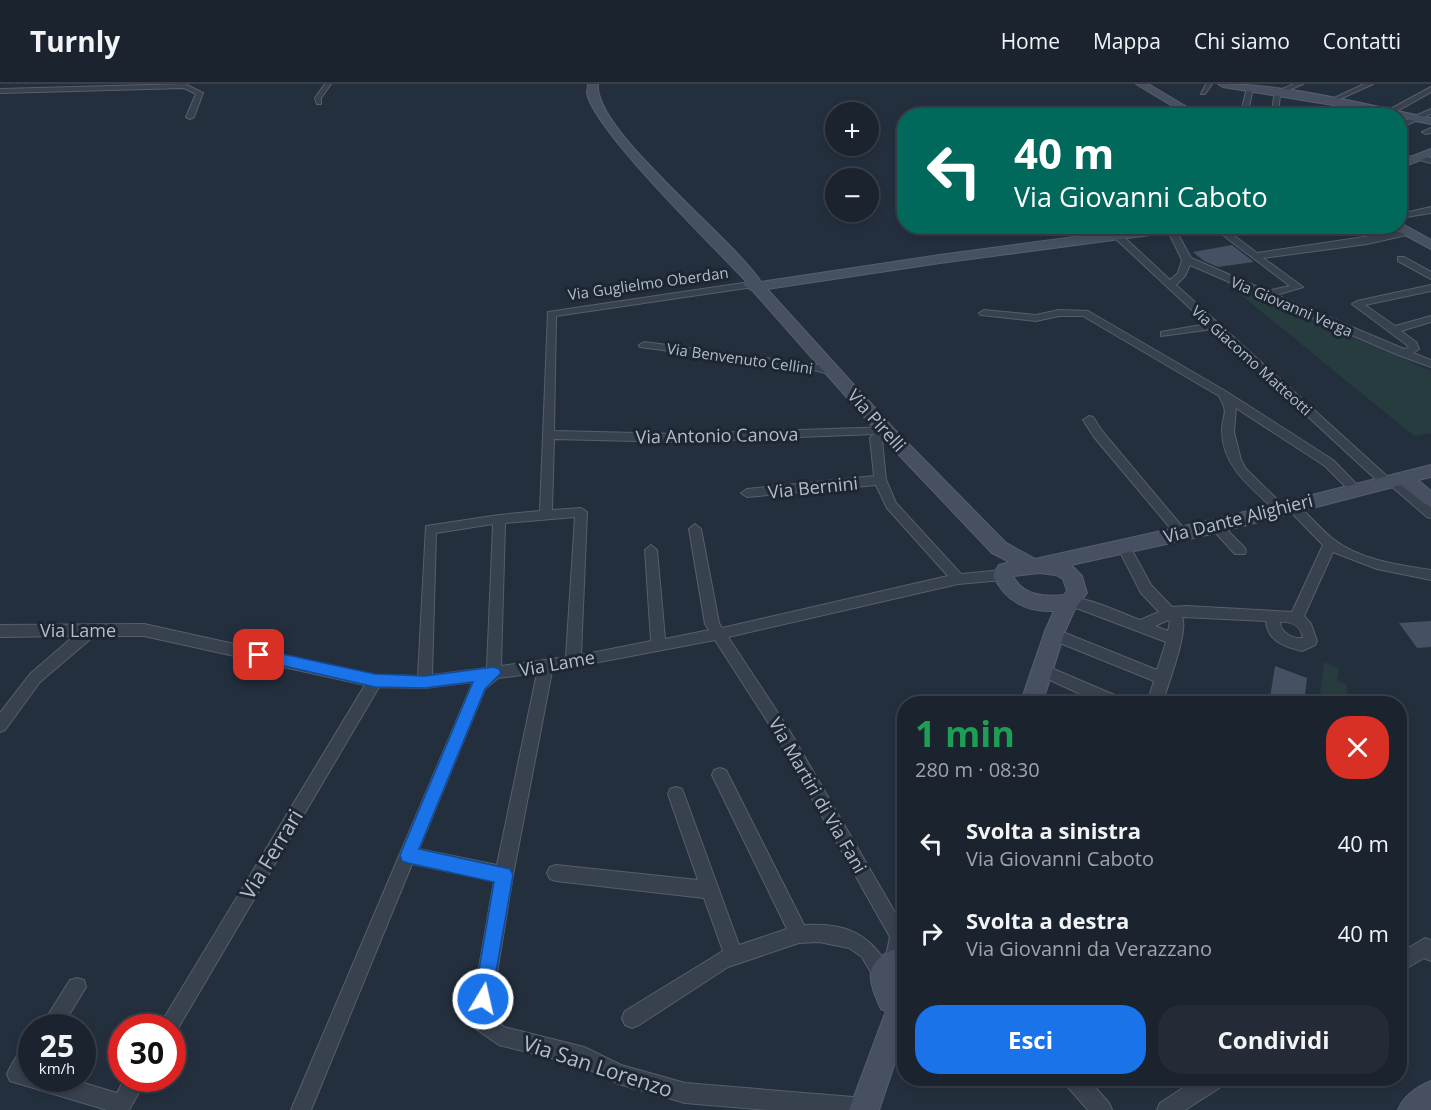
<!DOCTYPE html>
<html lang="it">
<meta charset="utf-8">
<style>
:root{--surface:#1b232e;--page:#242b36;--text:#f1f3f6;--muted:#a0a4aa;--line:#39404a;--accent:#1a73e8}
body{margin:0;font-family:"Open Sans",sans-serif;background:var(--page);color:var(--text);height:100vh;display:flex;flex-direction:column;font-size:22px;white-space:nowrap}
*{box-sizing:border-box;margin:0}
p{font-size:20px;color:var(--muted)}
.icon{flex:none;width:33px;height:33px;fill:none;stroke:currentColor;stroke-width:2;stroke-linecap:round;stroke-linejoin:round}
.map{position:relative;flex:1;overflow:hidden}
.side{position:absolute;left:897px;top:612px;width:510px;height:390px;display:flex;flex-direction:column;background:var(--surface);border-radius:24px;box-shadow:0 3px 9px #0003,0 0 0 2px var(--line)}
.side>*{flex:none}
.banner{position:absolute;left:897px;top:24px;width:510px;height:126px;border-radius:24px;box-shadow:0 3px 9px #0003,0 0 0 2px var(--line);background:#00695c;color:#fff;overflow:hidden}
.buttons{position:absolute;left:825px;top:18px;display:grid;gap:12px}
.buttons a{display:grid;place-items:center;width:54px;height:54px;border-radius:50%;background:var(--surface);box-shadow:0 3px 9px #0003,0 0 0 2px var(--line);font-size:30px}
.speed{position:absolute;left:18px;top:930px;display:flex;gap:12px;font-size:30px;font-weight:700;text-align:center}
.speed>*{display:grid;place-content:center;width:78px;height:78px;border-radius:50%;background:var(--surface);box-shadow:0 3px 9px #0003,0 0 0 2px var(--line);line-height:1}
.speed small{font-size:15px;font-weight:400}
.speed .limit{border:9px solid #d22;background:#fff;color:#111}
.pin{position:absolute;display:grid;place-items:center;width:51px;height:51px;color:#fff;margin:-26px;border-radius:12px;box-shadow:0 3px 9px #0006}
.me{position:absolute;width:66px;margin:-33px;rotate:9deg;stroke-linejoin:round;filter:drop-shadow(0 0 4px #0008)}
.turn{display:flex;align-items:center;gap:21px;height:126px;padding:0 18px;font-size:27px}
.turn .icon{width:78px;height:78px;stroke-width:2.5}
.turn b{display:block;font-size:42px;line-height:51px}
.round{display:grid;place-items:center;flex:none;width:63px;height:63px;border-radius:24px;background:var(--page)}
.summary{display:flex;align-items:center;justify-content:space-between;height:102px;padding:0 18px}
h1{font-size:36px;font-weight:700;line-height:45px;color:#1e9e55}
.action{display:flex;gap:12px;margin-top:auto;padding:12px 18px}
.action a{flex:1;height:69px;border-radius:24px;background:var(--accent);color:#fff;font-size:24px;font-weight:700;line-height:69px;text-align:center}
.action a+a{background:var(--page);color:var(--text)}
ul{padding:0;list-style:none}
li{display:flex;align-items:center;gap:18px;height:90px;padding:0 18px}
li div{flex:1}
li b{display:block;font-size:22px}
li em{font-style:normal}
header{display:flex;align-items:center;gap:36px;box-sizing:border-box;height:84px;padding:0 30px;background:var(--surface);border-bottom:2px solid var(--line)}
header strong{font-size:28px}
nav{display:flex;gap:33px;margin-inline-start:auto;font-size:21px}
.map>svg:first-child{display:block}
.green{fill:#263c3f}
.building{fill:#455162}
.lines{fill:none;stroke-linecap:round;stroke-linejoin:round}
.street-casing{stroke:#565f6c;stroke-width:2}
.secondary-casing{stroke:#565f6c;stroke-width:2}
.street{fill:#38414e;fill-rule:evenodd}
.secondary{fill:#465061;fill-rule:evenodd}
.route{fill:#1a73e8;stroke:#114b97;stroke-width:1.5}
.labels{text-anchor:middle;dominant-baseline:central;stroke-width:6;stroke-linejoin:round;paint-order:stroke}
.far-street-label{font-size:15px;fill:#b4bcc9;stroke:#1d2633}
.street-label{font-size:18px;fill:#b4bcc9;stroke:#1d2633}
.near-street-label{font-size:21px;fill:#b4bcc9;stroke:#1d2633}
</style>
<header>
<strong>Turnly</strong>
<nav><a>Home</a><a>Mappa</a><a>Chi siamo</a><a>Contatti</a></nav>
</header>
<div class="map">
<svg width="1431" height="1026" viewBox="0 0 1431 1026">
<rect width="100%" height="100%" fill="#242f3e"/>
<path class="green" d="M1224 197 1431 287V349L1414 352Z
M1324 578 1339 585 1337 596 1347 601V619H1319Z"/>
<path class="building" d="M1232 161 1254 178 1218 183 1204 177 1193 168Z
M1431 537V563L1417 564 1399 539Z
M1275 582 1307 594 1304 620H1269Z"/>
<g class="lines">
<g class="street-casing">
<path id="street" d="M185 0 203 9 194 33 190 35 186 33 196 10 184 4 0 9V5Z
M325 0H331L321 14V20H317L315 14Z
M1206 0H1212L1205 10H1201Z
M1294 0H1303L1280 10 1278 32H1271L1275 8Z
M1364 0H1373L1333 18 1328 17Z
M1250 2 1253 4 1247 32H1240L1247 4Z
M1431 3V8L1392 30 1385 28Z
M1431 25V30L1400 44V39Z
M1317 26 1338 30V32L1314 30 1313 28Z
M1431 44V49L1426 50 1422 48Z
M1400 69 1414 74 1415 76 1411 78 1400 74Z
M1419 71 1431 74V79L1416 75 1415 73Z
M1431 123V129L1400 134V130Z
M1102 142H1112L1170 196 1178 189 1182 176 1167 145 1174 143 1191 174 1267 207 1290 202 1211 142H1221L1257 169 1411 146V150L1367 160 1263 174 1303 203 1276 211 1404 265 1408 264 1407 261 1352 220 1357 217 1431 201V207L1365 221 1395 242 1431 232V238L1401 247 1416 258 1419 265 1413 269 1431 276V283L1398 271 1190 181 1185 192 1176 201 1389 394H1397L1431 423V434L1427 433 1390 401H1382L1213 245 1161 252V248L1207 240Z
M1398 173H1404L1431 188V195L1398 177Z
M750 198 755 201 753 203 556 232 554 347 678 350 890 343 893 348 882 356 886 396 896 419 961 490 1003 486 1008 487 1010 491 1003 496 958 500 728 553 788 644 904 844V871L900 884 894 887 890 886 892 890 890 897 883 899 876 897 862 873 849 864 819 858 799 859 728 883 639 941 632 944 625 941 622 934 625 927 723 867 704 814 556 797 550 795 547 789 550 783 556 781 698 796 668 710 670 705 676 703 682 705 684 710 739 861 787 845 712 691 714 686 720 684 726 686 804 841C840 839 865 846 885 877L890 853 778 654 715 556 552 587 513 791 490 932 504 943 584 963 621 981 685 999 865 1014 872 1017 874 1026H768L685 1019 619 1000 582 982 499 961 473 943 470 936 494 797 412 780 311 1026H291L473 598 425 604 379 603 174 951 172 944H158L365 601 144 552H94L40 598 5 646 0 648V629L30 590 74 552 0 553V541L144 540 375 591 418 592 426 442 499 431 540 427 548 228ZM874 350 870 354 874 392 747 405 741 409 747 413 876 401 887 424 948 492 722 544 719 539 701 445 695 440 689 445 705 540 709 546 665 555 657 466 651 461 645 466 651 557 581 571 587 428 581 424 552 426 554 355 678 358ZM575 433 566 573 501 582 505 439ZM493 440 487 584 432 591 436 449ZM537 589 497 781 419 765 485 605 498 594Z
M984 226 1036 231 1059 226 1088 227 1227 308 1333 376 1362 406 1360 409H1352L1325 382 1236 324 1234 348 1241 376 1246 385 1286 424 1280 428 1276 427C1253 405 1222 383 1222 347 1222 328 1230 332 1219 312L1083 232H1059L1036 237 981 231 979 229Z
M644 258 819 281 840 289 835 292 818 287 640 263 639 261Z
M1089 332 1093 333 1102 347 1185 446 1187 449 1185 452H1177L1094 353 1083 336Z
M1291 417 1295 418C1308 430 1319 444 1333 455 1360 476 1398 481 1431 486V496L1377 485 1333 468 1304 532 1311 540 1317 557 1315 561 1302 567C1285 563 1267 557 1266 537L1182 533C1189 547 1167 603 1162 620H1147L1154 597 1050 555 1048 551 1050 547 1055 545 1157 586 1166 558 1079 525 1063 522 1061 518 1063 514C1080 509 1123 530 1140 536L1159 528 1141 509 1117 462 1123 457 1128 459 1151 501 1172 523 1186 522 1292 528 1323 461 1287 424 1285 421 1287 418ZM1168 536 1170 538 1168 547 1155 542ZM1280 538C1292 537 1301 542 1303 554 1292 555 1281 549 1280 538Z
M1216 437 1220 439 1245 464 1246 467 1245 470H1235L1212 445 1210 442 1212 439Z
M1044 581 1124 615 1126 620H1102L1039 591 1037 587 1039 583Z
M1425 854 1431 856V877L1424 874 1400 888V869Z
M77 894 84 896 86 903 61 944H40L70 896Z
M32 959V994H67L117 1009 125 994H147L129 1026H107L10 997 7 990C12 979 20 964 32 959Z
M1063 994H1087L1109 1019 1112 1026H1088L1066 1001Z
M1198 994H1227L1224 1001 1185 1026H1157L1160 1019Z"/>
</g>
<g class="secondary-casing">
<path id="secondary" d="M588 0H598C593 46 733 154 761 198L940 171 1156 142H1194L1188 146 940 179 767 205 893 344 1006 459 1035 475 1216 435 1431 381V393L1418 396 1431 407V422L1425 420 1401 401 1216 449 1071 481 1082 492 1087 509 1075 525 1065 547 1042 620H1020L1045 547 1054 527C1025 528 1005 517 993 491L999 481 1010 478 992 469 881 352 753 207 743 201 746 197C716 165 593 45 587 9 587 9 588 1 588 0ZM1039 489 1056 491 1063 495 1067 507 1064 511C1045 513 1023 512 1013 492Z
M1136 0H1148L1202 32H1189Z
M1218 0C1289 0 1361 20 1431 34V40L1400 34V32L1223 3Z
M1431 65V72L1400 84V77Z
M1400 139 1431 156V165L1394 145 1392 142H1400Z
M895 865H904V891H899L897 897 901 905 904 907V952L879 1026H849L886 927 881 925C869 898 861 879 895 865Z
M1431 997V1026H1398C1404 1011 1417 1003 1431 997Z"/>
</g>
<use href="#street" class="street"/>
<use href="#secondary" class="secondary"/>
</g>
<path class="route" d="M259 565 375 590 425 592 494 583 499 585 501 589 485 605 419 765 510 785 513 791 490 922 483 925 477 922 474 915 494 798 408 779 402 777 400 771 473 598 425 604 375 603 254 575 252 571 254 567Z"/>
<g class="labels">
<g class="far-street-label">
<text transform="translate(648 199) rotate(-8)">Via Guglielmo Oberdan</text>
<text transform="translate(1292 222) rotate(23)">Via Giovanni Verga</text>
<text transform="translate(740 274) rotate(8)">Via Benvenuto Cellini</text>
<text transform="translate(1252 276) rotate(42)">Via Giacomo Matteotti</text>
</g>
<g class="street-label">
<text transform="translate(877 336) rotate(48)">Via Pirelli</text>
<text transform="translate(717 351) rotate(-1)">Via Antonio Canova</text>
<text transform="translate(813 403) rotate(-6)">Via Bernini</text>
<text transform="translate(1238 434) rotate(-14)">Via Dante Alighieri</text>
<text x="78" y="546">Via Lame</text>
<text transform="translate(557 579) rotate(-10)">Via Lame</text>
<text transform="translate(818 711) rotate(60)">Via Martiri di Via Fani</text>
</g>
<g class="near-street-label">
<text transform="translate(271 770) rotate(-59)">Via Ferrari</text>
<text transform="translate(598 982) rotate(18)">Via San Lorenzo</text>
</g>
</g>
</svg>
<div class="buttons">
<a>+</a>
<a>−</a>
</div>
<div class="speed"><div>25<small>km/h</small></div><div class="limit">30</div></div>
<div class="pin" style="left:259px;top:571px;background:#d93025"><svg class="icon" aria-label="arrive" viewBox="0 0 24 24"><path d="M6 21V4h12l-3 4 3 4H6"/></svg></div>
<svg class="me" style="left:483px;top:915px" viewBox="-20 -20 40 40"><circle r="17" fill="#1a73e8" stroke="#fff" stroke-width="3"/><path d="M0-11L8 9 0 5-8 9z" fill="#fff"/></svg>
<div class="banner">
<div class="turn"><svg class="icon" aria-label="left" viewBox="0 0 24 24"><path d="M17 20v-9H6M10 6l-5 5 5 5"/></svg><div><b>40 m</b>Via Giovanni Caboto</div></div>
</div>
<section class="side">
<div class="summary"><div><h1>1 min</h1><p>280 m · 08:30</p></div><a class="round" style="background:#d93025;color:#fff"><svg class="icon" aria-label="close" viewBox="0 0 24 24"><path d="M6 6l12 12M18 6L6 18"/></svg></a></div>
<ul>
<li><svg class="icon" aria-label="left" viewBox="0 0 24 24"><path d="M17 20v-9H6M10 6l-5 5 5 5"/></svg><div><b>Svolta a sinistra</b><p>Via Giovanni Caboto</p></div><em>40 m</em></li>
<li><svg class="icon" aria-label="right" viewBox="0 0 24 24"><path d="M7 20v-9h11M14 6l5 5-5 5"/></svg><div><b>Svolta a destra</b><p>Via Giovanni da Verazzano</p></div><em>40 m</em></li>
</ul>
<div class="action"><a>Esci</a><a>Condividi</a></div>
</section>
</div>
